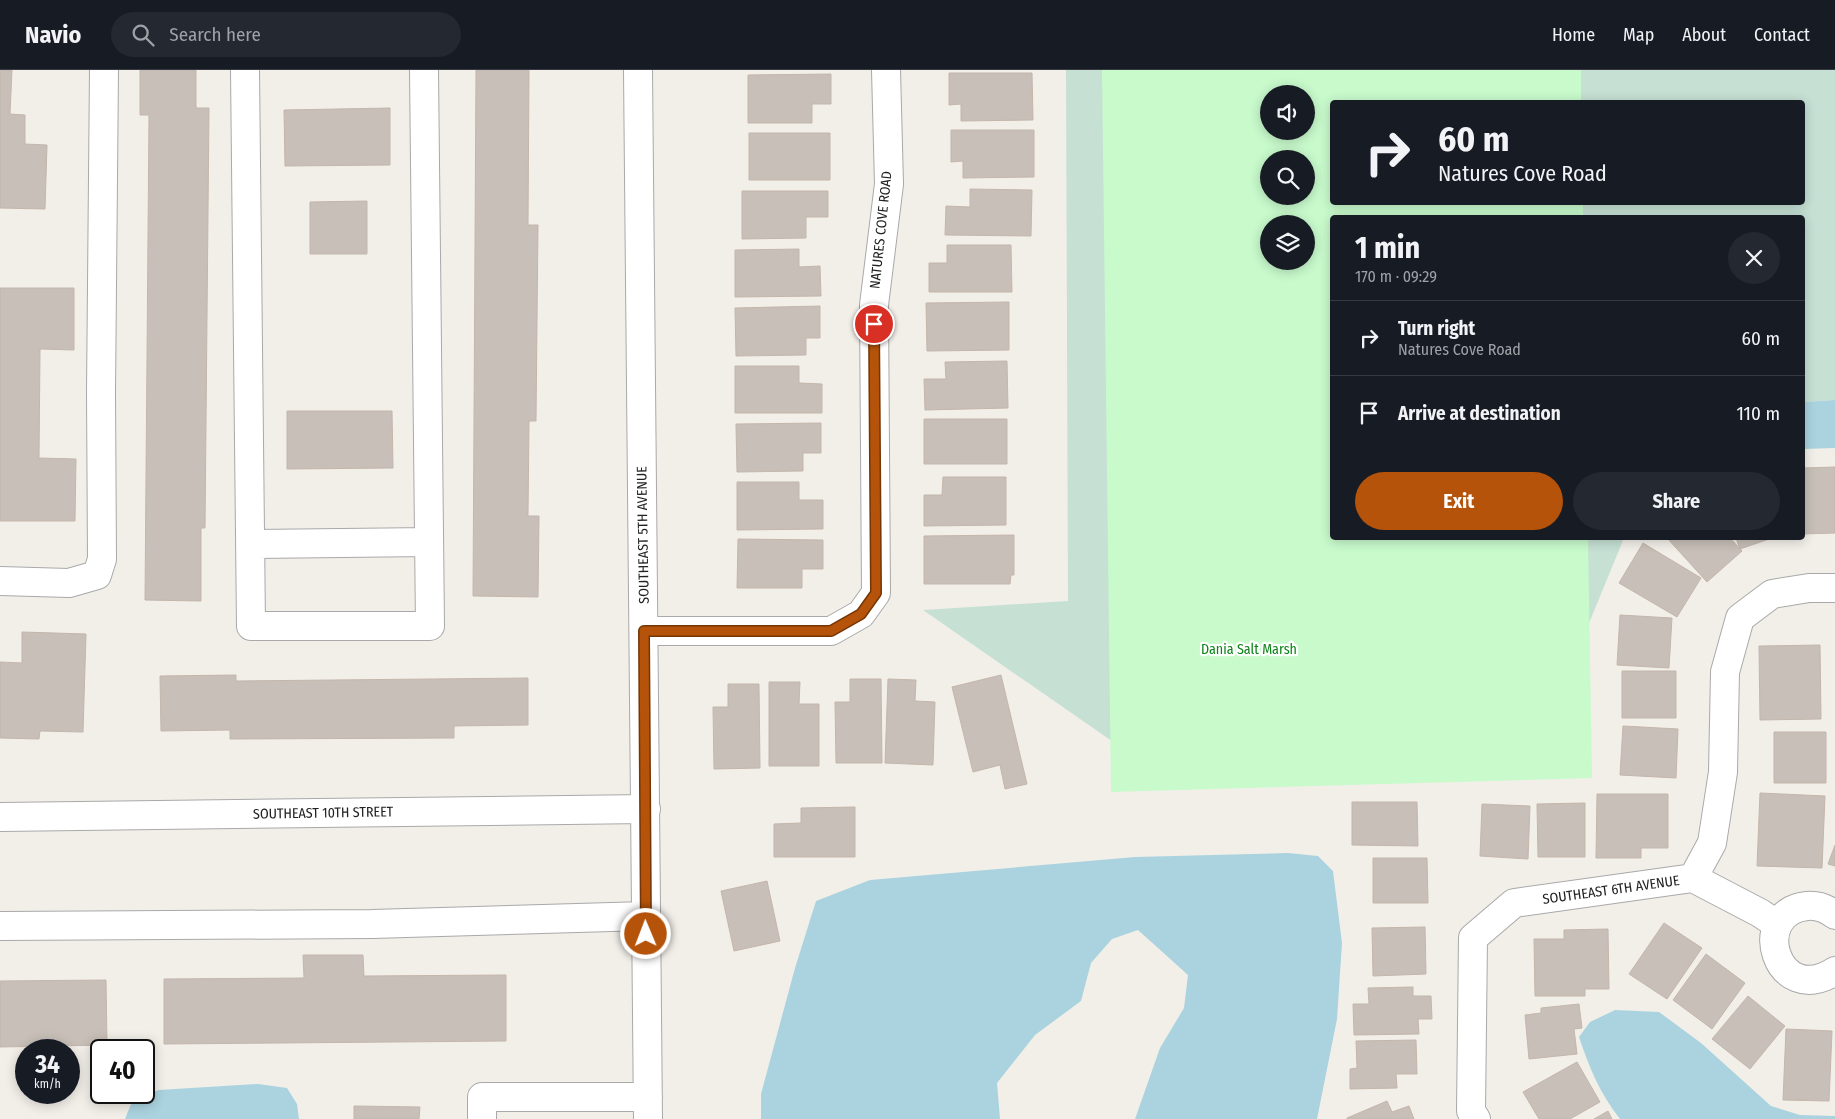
<!DOCTYPE html>
<meta charset="utf-8">
<style>
:root{--surface:#171b24;--page:#242831;--text:#f1f3f6;--muted:#9ea1a6;--line:#363941;--accent:#b45309}
body{margin:0;font-family:"Fira Sans Condensed",sans-serif;background:var(--page);color:var(--text);height:100vh;display:flex;flex-direction:column;font-size:19px;white-space:nowrap}
*{box-sizing:border-box;margin:0}
p{font-size:16px;color:var(--muted)}
.icon{flex:none;width:28px;height:28px;fill:none;stroke:currentColor;stroke-width:2;stroke-linecap:round;stroke-linejoin:round}
.map{position:relative;flex:1;overflow:hidden}
.sheet{position:absolute;left:1330px;top:145px;width:475px;height:325px;display:flex;flex-direction:column;background:var(--surface);border-radius:5px;box-shadow:0 2px 12px #0003}
.sheet>*{flex:none}
.top-card{position:absolute;left:1330px;top:30px;width:475px;height:105px;border-radius:5px;box-shadow:0 2px 12px #0003;background:#171b24;color:var(--text);overflow:hidden}
.buttons{position:absolute;left:1260px;top:15px;display:grid;gap:10px}
.buttons a{display:grid;place-items:center;width:55px;height:55px;border-radius:50%;background:var(--surface);box-shadow:0 2px 12px #0003;font-size:25px}
.speed{position:absolute;left:15px;top:969px;display:flex;gap:10px;font-size:25px;font-weight:700;text-align:center}
.speed>*{display:grid;place-content:center;width:65px;height:65px;border-radius:50%;background:var(--surface);box-shadow:0 2px 12px #0003;line-height:1}
.speed small{font-size:12px;font-weight:400}
.speed .limit{border:2px solid #111;border-radius:8px;background:#fff;color:#111}
.pin{position:absolute;display:grid;place-items:center;width:42px;height:42px;color:#fff;margin:-21px;border:2px solid #fff;border-radius:50%;box-shadow:0 1px 5px #0007}
.me{position:absolute;width:55px;margin:-28px;rotate:359deg;stroke-linejoin:round;filter:drop-shadow(0 0 4px #0008)}
.turn{display:flex;align-items:center;gap:18px;height:105px;padding:0 25px;font-size:22px}
.turn .icon{width:65px;height:65px;stroke-width:2.5}
.turn b{display:block;font-size:35px;line-height:42px}
.round{display:grid;place-items:center;flex:none;width:52px;height:52px;border-radius:26px;background:var(--page)}
.overview{display:flex;align-items:center;justify-content:space-between;height:85px;padding:0 25px}
h1{font-size:30px;font-weight:700;line-height:38px}
.action{display:flex;gap:10px;margin-top:auto;padding:10px 25px}
.action a{flex:1;height:58px;border-radius:30px;background:var(--accent);color:#fff;font-size:20px;font-weight:700;line-height:58px;text-align:center}
.action a+a{background:var(--page);color:var(--text)}
ul{padding:0;list-style:none}
li{display:flex;align-items:center;gap:15px;height:75px;padding:0 25px;border-top:1px solid var(--line)}
li div{flex:1}
li b{display:block;font-size:19px}
li em{font-style:normal}
header{display:flex;align-items:center;gap:30px;box-sizing:border-box;height:70px;padding:0 25px;background:var(--surface);border-bottom:1px solid var(--line)}
header strong{font-size:24px}
nav{display:flex;gap:28px;margin-inline-start:auto;font-size:18px}
.search{width:350px;height:45px;background:var(--page);display:flex;align-items:center;gap:12px;box-sizing:border-box;padding:0 18px;border-radius:28px;color:var(--muted);font-size:19px}
.map>svg:first-child{display:block}
.wetland{fill:#c6e0d4;fill-rule:evenodd}
.park{fill:#c8facc;fill-rule:evenodd}
.water{fill:#aad3df}
.building{fill:#c7bfb8;stroke:#c4b6ab}
.lines{fill:none;stroke-linecap:round;stroke-linejoin:round}
.minor-casing{stroke:#a9a9a9;stroke-width:30}
.minor{stroke:#fff;stroke-width:28}
.route-casing{stroke:#753606;stroke-width:12}
.route{stroke:#b45309;stroke-width:9}
.labels{text-anchor:middle;dominant-baseline:central;stroke-width:4.5;stroke-linejoin:round;paint-order:stroke}
.street-label{font-size:14px;fill:#222;stroke:#fff}
.park-label{font-size:14px;fill:#0c8416;stroke:#fff}
</style>
<header>
<strong>Navio</strong>
<div class="search"><svg class="icon" aria-label="search" viewBox="0 0 24 24"><circle cx="10" cy="10" r="6"/><path d="M15 15l6 6"/></svg>Search here</div>
<nav><a>Home</a><a>Map</a><a>About</a><a>Contact</a></nav>
</header>
<div class="map">
<svg width="1835" height="1049" viewBox="0 0 1835 1049">
<rect width="100%" height="100%" fill="#f2efe9"/>
<path class="wetland" d="M1066 0H1835V330L1803 332 1802 148H1332V468H1624L1587 558 1181 719 923 540 1068 531ZM1269 24H1306V61H1269ZM1332 32H1802V132H1332ZM1269 89H1306V126H1269ZM1269 154H1306V191H1269Z"/>
<path class="park" d="M1102 0H1581V32H1332V132L1583 133V147L1332 148V468H1588L1592 708 1111 722ZM1269 24H1306V61H1269ZM1269 89H1306V126H1269ZM1269 154H1306V191H1269Z"/>
<path class="water" d="M1835 330V378L1803 379V332Z
M1288 783 1318 786 1333 801 1342 873 1337 949 1317 1049H1135L1160 978 1184 938 1188 905 1138 860 1112 869 1091 893 1081 931 1035 965 997 1013 1000 1049H761V1024L795 898 816 831 870 810 1135 787Z
M1615 940 1659 942 1701 973 1771 1036 1800 1045 1835 1046V1049H1620C1600 1024 1589 997 1579 967L1590 952Z
M258 1014 287 1018 297 1034 299 1049H125L133 1029 159 1020Z"/>
<path class="building" d="M0 0H12L10 44 25 45V74L47 75 45 139 0 138Z
M140 0H196V38H209L205 458H201V531L145 530 149 45H140Z
M476 0H529L528 155H538L536 351H529L528 446H539L538 527 473 526Z
M949 3H1032L1033 50 961 51V34L949 35Z
M831 4V34H812V53H748V5Z
M390 38V95L285 96 284 40Z
M951 60H1034V107L963 108V91L951 92Z
M749 63H830V110H749Z
M970 119 1032 120 1031 166 945 165 946 136 970 137Z
M742 121H828V147H806V168L742 169Z
M367 131V184H310V132Z
M947 175H1011L1012 222H929V193H947Z
M799 179V197L820 196 821 226 735 227V180Z
M0 218H74V280L40 279 39 388 76 389 75 451H0Z
M1009 232V280L927 281 926 233Z
M820 236V268H806V285L736 286 735 238Z
M1007 291 1008 338 925 340 924 309H946L945 292Z
M735 296H799V313L822 314V343H735Z
M287 341H392L393 398 287 399Z
M924 349H1007V394H924Z
M821 353V383H803V401L737 402 736 354Z
M1835 397V463L1802 464V398Z
M943 407H1006V455L924 456V425H942Z
M737 412H799V430H823V459L737 460Z
M1014 465V505H1011L1010 514H924V466Z
M1667 468H1730L1742 481 1707 512Z
M1736 468H1772L1740 479Z
M738 469 823 470V499H802V518H737Z
M1643 473 1701 508 1677 547 1619 513Z
M1620 545 1672 548 1669 598 1617 595Z
M22 562 86 564 83 662 40 661 39 669 0 668V592L22 593Z
M1820 575 1821 649 1760 650 1759 576Z
M1622 601H1676V648H1622Z
M236 605V611L528 608V655L454 656V668L230 669V660L161 661 160 606Z
M1001 605 1027 714 1005 719 1000 695 973 702 952 617Z
M850 609H881L882 693H836L835 632H850Z
M888 609 916 610 915 631 935 632 933 695 885 693Z
M769 612H800L799 634H819V696H769Z
M728 614H759L760 698 714 699 713 637H728Z
M1623 656 1678 659 1676 708 1620 705Z
M1774 662H1826V713H1774Z
M1760 723 1825 726 1822 798 1757 796Z
M1597 724H1668V778H1641V788H1596Z
M1352 732H1417L1418 776 1352 775Z
M1585 733V787H1538L1537 734Z
M1482 734 1530 736 1528 789 1480 786Z
M855 737V787H774V754L801 753V738Z
M1835 775V796L1828 794Z
M1373 788H1427L1428 833H1373Z
M767 811 780 871 734 881 721 821Z
M1664 853 1702 878 1667 929 1629 904Z
M1425 857 1426 904 1373 906 1372 858Z
M1608 859 1609 919H1585V926H1535L1534 869H1564V860Z
M1706 884 1745 913 1712 959 1673 930Z
M303 885H363L364 906 506 905V971L164 974V909L304 908Z
M106 910 107 975 0 977V911Z
M1413 917V926H1431L1432 949H1418L1419 964 1354 965 1353 934H1369L1368 918Z
M1748 926 1785 956 1750 999 1712 969Z
M1579 934 1582 958 1574 959 1577 984 1529 989 1525 945 1541 943V938Z
M1786 959 1832 961 1829 1031 1783 1030Z
M1416 970 1417 1004H1396L1397 1018 1350 1019V999L1357 998 1356 971Z
M1577 992 1600 1032 1570 1049H1539L1523 1022Z
M1387 1031 1392 1042 1409 1036 1414 1049H1347V1048Z
M354 1036 420 1037 419 1049H354Z
M1608 1041 1612 1049H1594Z"/>
<g class="lines">
<g class="minor-casing">
<path id="minor" d="M245 0 251 556H430L424 0
M638 0 648 1049
M250 474 429 472
M0 511 69 513 97 505 102 489 101 323 104 0
M644 561H831L861 544 876 523 874 235 889 114 886 0
M0 747 646 739
M1693 808 1760 843 1778 855
M1835 845C1826 838 1817 835 1807 836 1748 842 1776 939 1835 901
M0 856 372 854 646 846
M482 1049V1027H648
M1476 1049 1471 1041 1473 868 1514 833 1693 808 1712 773 1723 702 1725 602 1740 548 1772 524 1809 518H1835"/>
</g>
<use href="#minor" class="minor"/>
</g>
<g class="lines">
<g class="route-casing">
<path id="route" d="M646 864 644 561H831L861 544 876 523 874 254"/>
</g>
<use href="#route" class="route"/>
</g>
<g class="labels">
<g class="street-label">
<text transform="translate(881 160) rotate(-84)">NATURES COVE ROAD</text>
<text transform="translate(643 465) rotate(-91)">SOUTHEAST 5TH AVENUE</text>
<text transform="translate(323 743) rotate(-1)">SOUTHEAST 10TH STREET</text>
<text transform="translate(1611 820) rotate(-8)">SOUTHEAST 6TH AVENUE</text>
</g>
<g class="park-label">
<text x="1249" y="579">Dania Salt Marsh</text>
</g>
</g>
</svg>
<div class="buttons">
<a><svg class="icon" aria-label="sound" viewBox="0 0 24 24"><path d="M4 9h4l5-4v14l-5-4H4zM17 9q2 3 0 6"/></svg></a>
<a><svg class="icon" aria-label="search" viewBox="0 0 24 24"><circle cx="10" cy="10" r="6"/><path d="M15 15l6 6"/></svg></a>
<a><svg class="icon" aria-label="layers" viewBox="0 0 24 24"><path d="M12 4l9 5-9 5-9-5zM3 14l9 5 9-5"/></svg></a>
</div>
<div class="speed"><div>34<small>km/h</small></div><div class="limit">40</div></div>
<div class="pin" style="left:874px;top:254px;background:#d93025"><svg class="icon" aria-label="arrive" viewBox="0 0 24 24"><path d="M6 21V4h12l-3 4 3 4H6"/></svg></div>
<svg class="me" style="left:646px;top:864px" viewBox="-20 -20 40 40"><circle r="17" fill="#b45309" stroke="#fff" stroke-width="3"/><path d="M0-11L8 9 0 5-8 9z" fill="#fff"/></svg>
<div class="top-card">
<div class="turn"><svg class="icon" aria-label="right" viewBox="0 0 24 24"><path d="M7 20v-9h11M14 6l5 5-5 5"/></svg><div><b>60 m</b>Natures Cove Road</div></div>
</div>
<section class="sheet">
<div class="overview"><div><h1>1 min</h1><p>170 m · 09:29</p></div><a class="round"><svg class="icon" aria-label="close" viewBox="0 0 24 24"><path d="M6 6l12 12M18 6L6 18"/></svg></a></div>
<ul>
<li><svg class="icon" aria-label="right" viewBox="0 0 24 24"><path d="M7 20v-9h11M14 6l5 5-5 5"/></svg><div><b>Turn right</b><p>Natures Cove Road</p></div><em>60 m</em></li>
<li><svg class="icon" aria-label="arrive" viewBox="0 0 24 24"><path d="M6 21V4h12l-3 4 3 4H6"/></svg><div><b>Arrive at destination</b></div><em>110 m</em></li>
</ul>
<div class="action"><a>Exit</a><a>Share</a></div>
</section>
</div>
